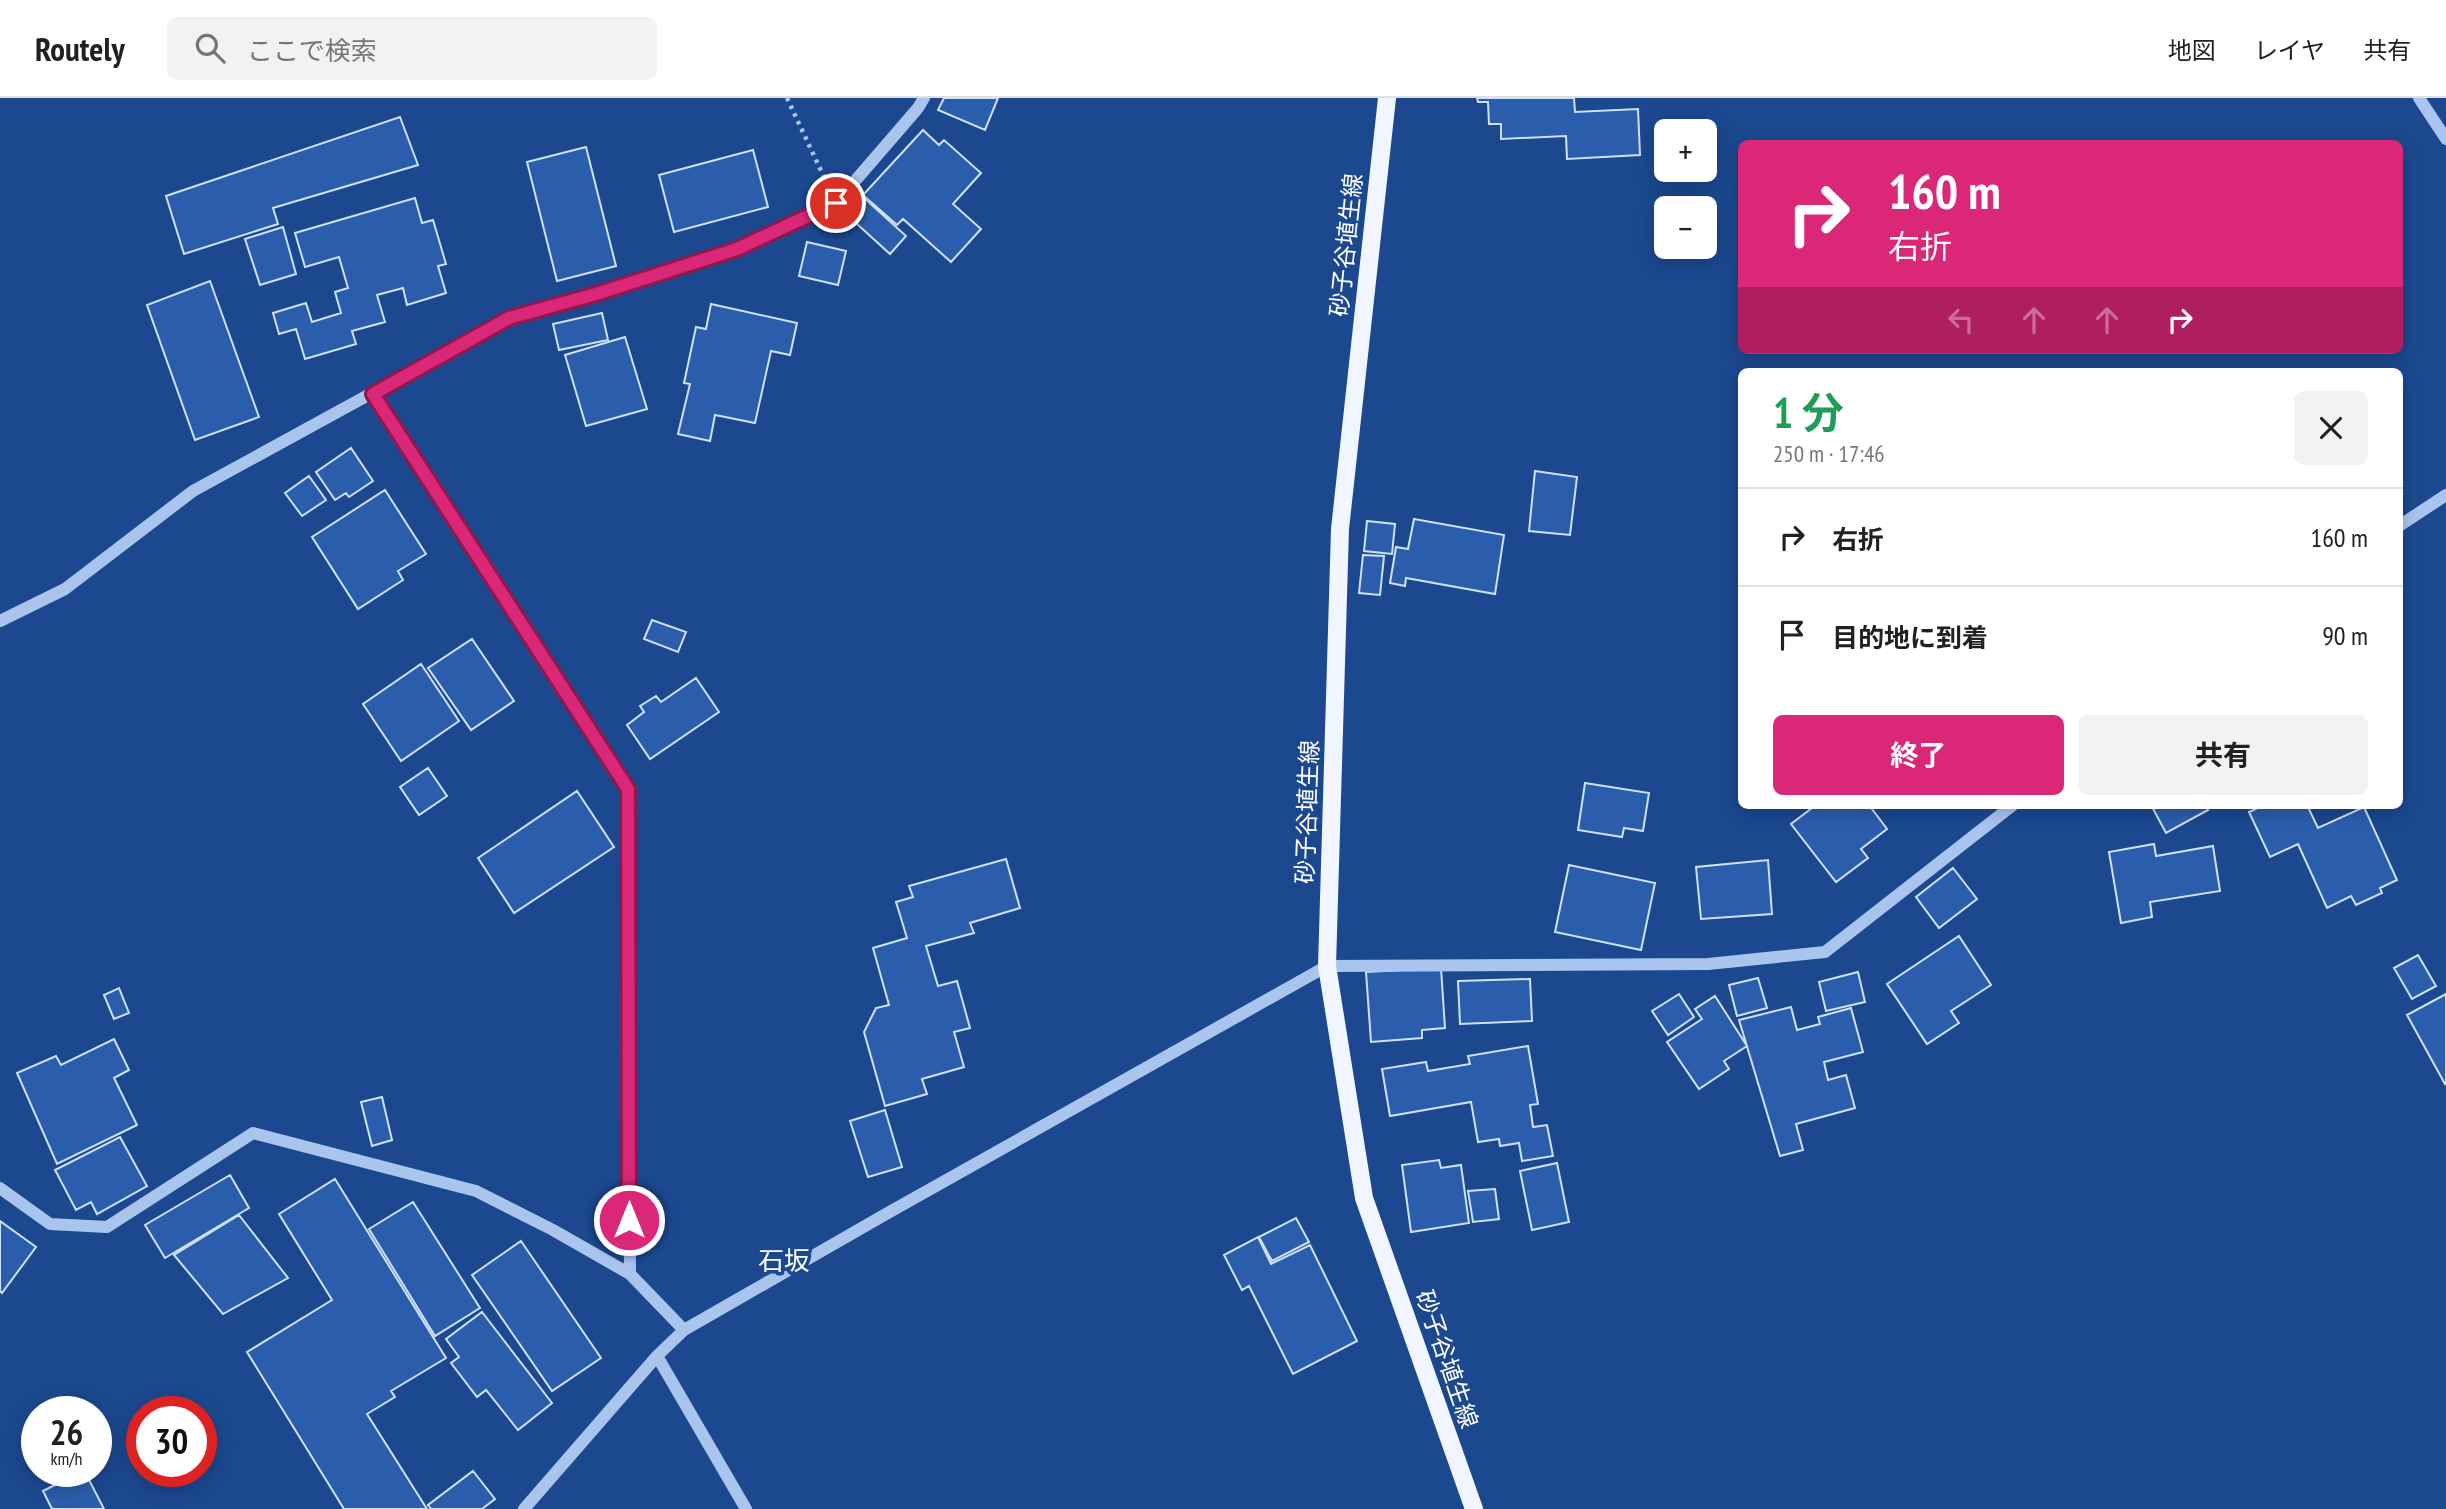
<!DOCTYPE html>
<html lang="ja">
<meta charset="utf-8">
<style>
:root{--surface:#fff;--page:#f2f2f2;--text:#202124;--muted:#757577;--line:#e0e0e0;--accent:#db2777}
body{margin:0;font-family:"PT Sans Narrow","Noto Sans JP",sans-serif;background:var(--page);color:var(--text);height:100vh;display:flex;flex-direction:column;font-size:26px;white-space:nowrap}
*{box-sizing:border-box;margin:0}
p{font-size:23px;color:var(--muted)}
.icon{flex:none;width:38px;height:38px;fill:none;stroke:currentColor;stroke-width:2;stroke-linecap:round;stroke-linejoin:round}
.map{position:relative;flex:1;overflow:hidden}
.sheet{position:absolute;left:1738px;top:270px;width:665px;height:441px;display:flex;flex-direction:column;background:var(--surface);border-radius:10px;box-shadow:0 4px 18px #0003}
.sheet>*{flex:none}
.banner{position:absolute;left:1738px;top:42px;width:665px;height:214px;border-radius:10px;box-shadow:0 4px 18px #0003;background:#db2777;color:#fff;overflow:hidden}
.fabs{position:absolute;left:1654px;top:21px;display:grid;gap:14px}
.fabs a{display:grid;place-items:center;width:63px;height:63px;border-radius:10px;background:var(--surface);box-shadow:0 4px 18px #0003;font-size:35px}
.speed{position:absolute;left:21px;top:1298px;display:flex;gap:14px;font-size:35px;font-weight:700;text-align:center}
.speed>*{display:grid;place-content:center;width:91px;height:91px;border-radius:50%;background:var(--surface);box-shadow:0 4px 18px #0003;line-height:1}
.speed small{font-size:18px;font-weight:400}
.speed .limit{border:10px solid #d22;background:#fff;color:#111}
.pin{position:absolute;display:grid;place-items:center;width:60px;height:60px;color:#fff;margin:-30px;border:4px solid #fff;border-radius:50%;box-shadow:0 2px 7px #0007}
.me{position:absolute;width:77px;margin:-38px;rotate:0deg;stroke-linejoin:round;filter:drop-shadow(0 0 5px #0008)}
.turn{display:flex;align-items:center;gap:24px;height:147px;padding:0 35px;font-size:32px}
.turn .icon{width:91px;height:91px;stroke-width:2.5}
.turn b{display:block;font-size:49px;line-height:60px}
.lanes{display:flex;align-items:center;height:66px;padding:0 35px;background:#0003;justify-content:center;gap:35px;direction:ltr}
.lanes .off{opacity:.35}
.round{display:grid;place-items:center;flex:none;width:74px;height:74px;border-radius:10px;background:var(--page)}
.head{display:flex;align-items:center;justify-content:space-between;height:119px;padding:0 35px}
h1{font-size:42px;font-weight:700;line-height:52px;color:#1e9e55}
.button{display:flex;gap:14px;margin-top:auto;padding:14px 35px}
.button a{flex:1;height:80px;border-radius:10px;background:var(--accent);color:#fff;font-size:28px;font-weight:700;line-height:80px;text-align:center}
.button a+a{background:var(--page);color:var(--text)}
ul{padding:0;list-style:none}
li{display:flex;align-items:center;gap:21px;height:98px;padding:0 35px;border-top:2px solid var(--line)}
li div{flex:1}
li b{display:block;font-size:26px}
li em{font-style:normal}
header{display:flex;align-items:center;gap:42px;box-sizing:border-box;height:98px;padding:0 35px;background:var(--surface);border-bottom:2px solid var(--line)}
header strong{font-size:33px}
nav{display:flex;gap:38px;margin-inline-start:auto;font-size:24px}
.search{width:490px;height:63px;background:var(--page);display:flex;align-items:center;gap:18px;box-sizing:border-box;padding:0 24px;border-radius:10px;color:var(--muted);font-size:26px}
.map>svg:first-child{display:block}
.building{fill:#2a5ead;stroke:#cfe0fa;stroke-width:2}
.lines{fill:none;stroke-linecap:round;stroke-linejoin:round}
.path{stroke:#a9c5ee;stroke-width:4.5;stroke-dasharray:3.5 5;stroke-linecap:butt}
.minor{stroke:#a9c5ee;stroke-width:12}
.major{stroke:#f0f5ff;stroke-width:18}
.route-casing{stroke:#8e194d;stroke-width:18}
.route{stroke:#db2777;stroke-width:12}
.labels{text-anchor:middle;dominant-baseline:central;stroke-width:7;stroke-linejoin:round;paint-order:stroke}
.street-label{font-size:24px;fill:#fff;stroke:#1b488f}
.neighbourhood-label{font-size:26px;fill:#fff;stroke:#1b488f}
</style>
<header>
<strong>Routely</strong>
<div class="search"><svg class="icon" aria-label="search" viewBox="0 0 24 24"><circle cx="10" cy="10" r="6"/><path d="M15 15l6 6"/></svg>ここで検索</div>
<nav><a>地図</a><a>レイヤ</a><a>共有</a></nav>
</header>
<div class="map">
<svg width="2446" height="1411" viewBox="0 0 2446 1411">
<rect width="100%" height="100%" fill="#1b488f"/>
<path class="building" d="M944 0H998L985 32 938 12Z
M1477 0H1574L1575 14 1638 11 1640 57 1567 61 1566 38 1501 41V26H1489L1488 4H1478Z
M400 19 418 67 273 110 278 126 184 156 166 98Z
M923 32 939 47 944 42 981 75 953 106 981 131 951 164 903 121 897 127 863 97Z
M586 49 616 168 557 183 527 64Z
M753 52 768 109 674 134 659 77Z
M862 98 906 138 890 156 846 116Z
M415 100 422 125 433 122 446 166 438 168 446 195 407 207 403 190 377 197 385 224 352 233 356 246 305 261 296 231 279 236 273 215 306 205 312 224 341 215 335 194 348 190 339 159 305 169 295 135Z
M283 129 296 176 260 187 245 141Z
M807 144 846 153 838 187 799 178Z
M210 183 259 319 195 342 147 207Z
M711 206 797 225 790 257 771 253 755 325 715 317 710 343 678 336 690 286 684 285 696 229 706 231Z
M602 215 608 242 559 252 553 226Z
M625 239 647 311 586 328 565 257Z
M351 350 373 383 349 399 346 395 335 402 316 374Z
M1535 373 1577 379 1570 437 1529 433Z
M309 378 326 402 302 418 285 395Z
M385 392 426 456 398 473 403 482 358 511 312 439Z
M1414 421 1504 437 1495 496 1406 480 1405 488 1390 485 1396 449 1408 451Z
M1367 423 1395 426 1392 456 1364 453Z
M1363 457 1384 458 1380 497 1359 495Z
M652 522 686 534 678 554 644 541Z
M472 541 514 603 471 632 428 570Z
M421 566 459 623 401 663 363 606Z
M696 580 719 614 650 661 627 627 644 614 640 608 656 598 661 604Z
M428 670 447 698 419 717 400 689Z
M1585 685 1649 695 1643 733 1624 730 1622 739 1578 732Z
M577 693 614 749 514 815 478 760Z
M1816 707H1869L1887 731 1861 751 1868 760 1836 784 1791 726Z
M2151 707H2205L2208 712 2166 735Z
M2264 707H2307L2318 730 2364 709 2397 782 2380 790 2382 795 2356 807 2351 798 2327 810 2298 746 2270 759 2249 714Z
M2154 746 2156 758 2213 748 2220 793 2150 804 2152 819 2121 825 2109 754Z
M1006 761 1020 810 970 825 974 835 926 848 938 888 957 883 970 930 954 934 964 969 922 981 927 996 885 1008 864 934 876 910 889 907 873 850 907 840 896 804 913 799 909 788Z
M1768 762 1772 816 1701 821 1696 769Z
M1569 767 1655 785 1641 852 1555 834Z
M1953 770 1977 801 1939 830 1916 799Z
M1959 838 1991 887 1951 913 1959 925 1927 946 1887 886Z
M2418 857 2436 888 2412 901 2394 870Z
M1441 870 1445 930 1422 932V940L1371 944 1366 874Z
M1858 874 1865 904 1826 913 1819 884Z
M1758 880 1767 910 1737 918 1729 887Z
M1530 881 1532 923 1460 926 1458 883Z
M119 890 129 915 114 921 104 897Z
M1679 896 1694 919 1668 937 1652 913Z
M2446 896V985L2445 986 2407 917Z
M1715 898 1747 948 1724 963 1729 971 1699 991 1667 944 1702 921 1695 911Z
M1791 909 1797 932 1820 926 1818 919 1851 910 1863 954 1824 964 1828 982 1846 977 1855 1010 1796 1026 1803 1052 1780 1058 1739 922Z
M114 941 129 972 114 980 137 1027 57 1066 17 975 56 958 61 967Z
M1528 948 1538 1006 1530 1007 1533 1029 1547 1027 1553 1058 1522 1063 1519 1045 1500 1048 1499 1041 1478 1044 1471 1004 1390 1018 1382 971 1426 964 1428 973 1470 966 1468 958Z
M382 999 392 1042 372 1048 361 1004Z
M885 1012 902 1069 868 1079 850 1023Z
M120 1039 147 1088 97 1116 91 1104 76 1112 55 1072Z
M1439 1062 1441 1070 1461 1067 1469 1125 1411 1134 1402 1067Z
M1557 1065 1569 1124 1532 1132 1520 1073Z
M230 1077 249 1110 165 1160 145 1127Z
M335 1081 446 1260 391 1293 395 1299 367 1316 427 1411H344L247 1254 332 1202 279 1116Z
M1495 1091 1499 1121 1473 1124 1468 1093Z
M413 1104 480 1210 435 1238 369 1131Z
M239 1117 288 1180 223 1216 174 1157Z
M1296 1120 1309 1144 1272 1163 1259 1139Z
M0 1123 36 1149 2 1195 0 1193Z
M1258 1139 1271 1166 1310 1147 1357 1243 1293 1276 1249 1188 1242 1192 1224 1157Z
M521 1143 601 1260 552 1293 472 1177Z
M482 1214 552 1305 518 1332 486 1292 477 1299 451 1265 459 1259 446 1241Z
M473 1373 495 1401 482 1411H431L428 1407Z
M80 1374H85L104 1411H52L43 1393Z"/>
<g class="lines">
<path class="path" d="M787 0 824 79"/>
<path class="minor" d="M2419 0 2446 41
M373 296 628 691 630 1176 684 1232
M2399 428 2446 397
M0 523 65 491 193 393 509 220 596 196 737 151 836 105 918 10 924 0
M0 1090 50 1126 107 1129 253 1035 476 1093 553 1132 630 1176
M657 1258 746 1411
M524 1411 657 1258 684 1232 886 1116 1327 868 1708 866 1825 854 2013 707"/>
<path class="major" d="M1387 0 1340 431 1327 868 1364 1100 1474 1411"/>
</g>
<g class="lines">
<g class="route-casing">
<path id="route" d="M629 1122 628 691 373 296 509 220 596 196 737 151 836 105"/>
</g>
<use href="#route" class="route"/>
</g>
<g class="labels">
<g class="street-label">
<text transform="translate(1346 147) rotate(-84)">砂子谷埴生線</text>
<text transform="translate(1307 714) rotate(-88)">砂子谷埴生線</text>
<text transform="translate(1447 1261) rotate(71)">砂子谷埴生線</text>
</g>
<g class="neighbourhood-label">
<text x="784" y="1162">石坂</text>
</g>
</g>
</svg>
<div class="fabs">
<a>+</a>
<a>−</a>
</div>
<div class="speed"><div>26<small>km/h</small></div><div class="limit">30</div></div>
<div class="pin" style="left:836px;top:105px;background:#d93025"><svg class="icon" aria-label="arrive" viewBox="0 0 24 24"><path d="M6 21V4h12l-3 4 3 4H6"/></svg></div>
<svg class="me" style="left:629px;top:1122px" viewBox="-20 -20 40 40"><circle r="17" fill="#db2777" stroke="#fff" stroke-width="3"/><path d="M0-11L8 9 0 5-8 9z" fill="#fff"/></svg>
<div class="banner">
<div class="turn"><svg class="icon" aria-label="right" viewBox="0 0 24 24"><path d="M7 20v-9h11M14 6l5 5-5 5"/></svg><div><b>160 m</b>右折</div></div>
<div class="lanes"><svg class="icon off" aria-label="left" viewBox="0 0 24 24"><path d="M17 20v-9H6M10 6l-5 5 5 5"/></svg><svg class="icon off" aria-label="ahead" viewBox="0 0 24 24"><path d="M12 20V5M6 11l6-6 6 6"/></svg><svg class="icon off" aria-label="ahead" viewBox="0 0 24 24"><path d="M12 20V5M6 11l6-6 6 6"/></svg><svg class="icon" aria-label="right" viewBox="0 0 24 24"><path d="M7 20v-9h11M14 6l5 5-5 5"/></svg></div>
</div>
<section class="sheet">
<div class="head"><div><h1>1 分</h1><p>250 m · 17:46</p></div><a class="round"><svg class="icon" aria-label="close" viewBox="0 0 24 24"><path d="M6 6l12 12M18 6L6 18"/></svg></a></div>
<ul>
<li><svg class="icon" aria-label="right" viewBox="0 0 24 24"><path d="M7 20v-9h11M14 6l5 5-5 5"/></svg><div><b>右折</b></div><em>160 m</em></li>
<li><svg class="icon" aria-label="arrive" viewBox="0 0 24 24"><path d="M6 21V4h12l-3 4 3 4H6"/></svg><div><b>目的地に到着</b></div><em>90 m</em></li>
</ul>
<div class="button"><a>終了</a><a>共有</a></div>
</section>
</div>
